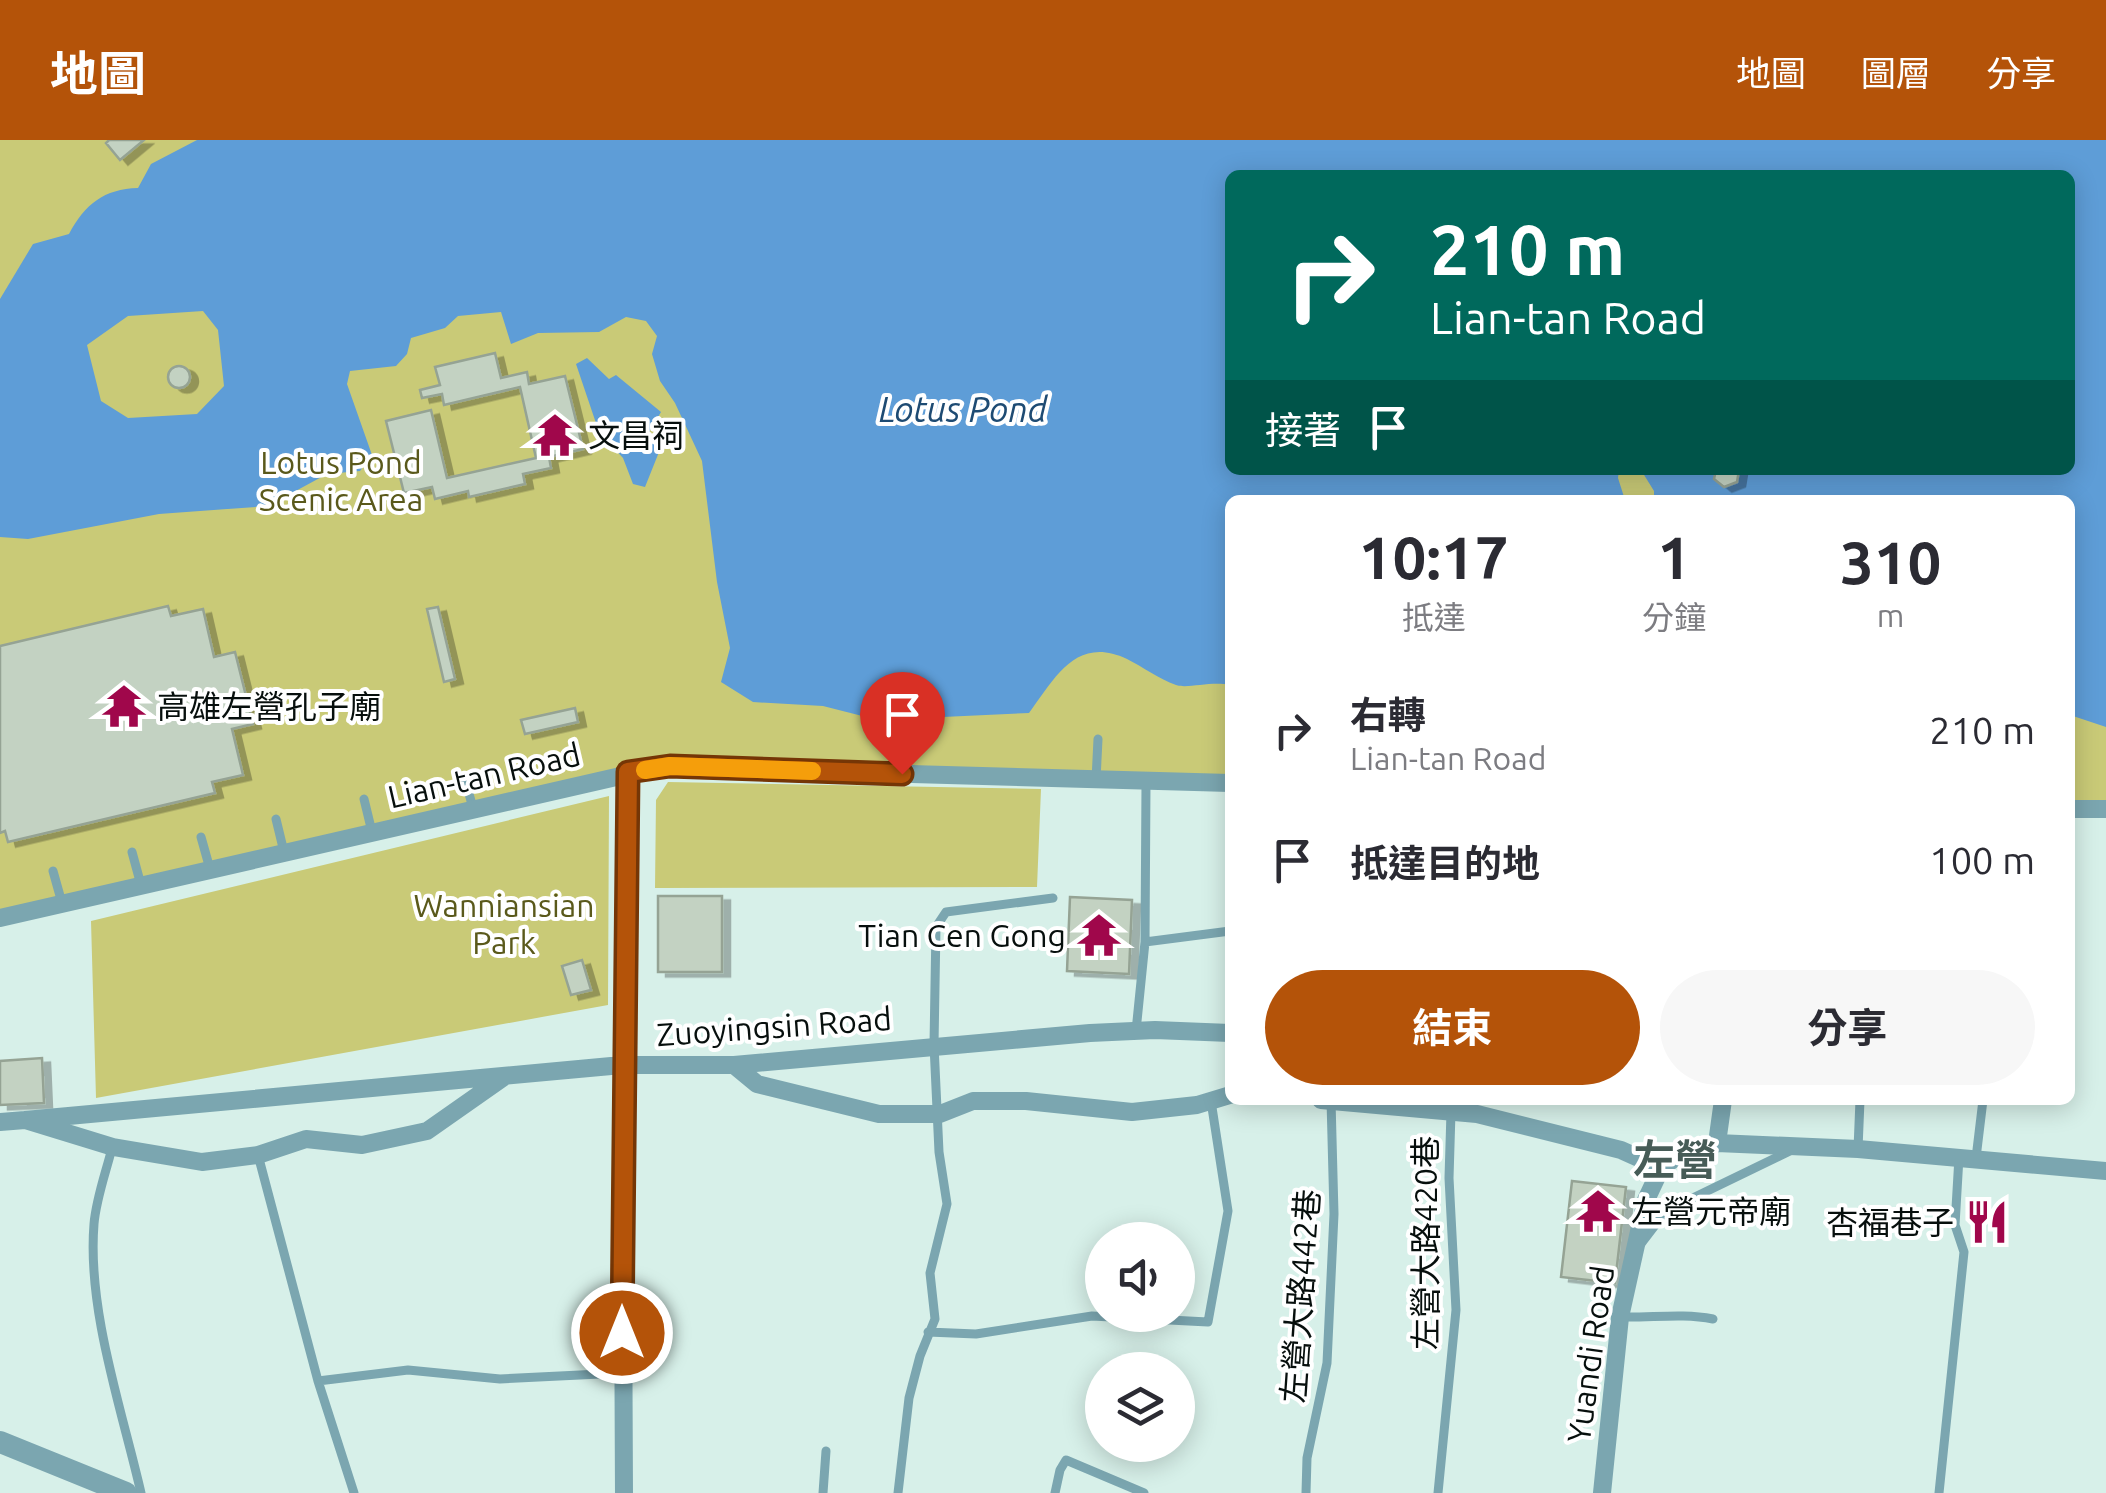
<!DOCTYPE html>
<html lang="zh-TW">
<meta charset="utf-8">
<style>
:root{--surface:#fff;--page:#f7f7f7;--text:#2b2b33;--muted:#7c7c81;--accent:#b45309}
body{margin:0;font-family:Ubuntu,"Noto Sans TC",sans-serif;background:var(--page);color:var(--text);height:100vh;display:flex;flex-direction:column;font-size:38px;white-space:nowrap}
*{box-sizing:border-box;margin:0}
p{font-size:32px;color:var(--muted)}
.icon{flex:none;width:55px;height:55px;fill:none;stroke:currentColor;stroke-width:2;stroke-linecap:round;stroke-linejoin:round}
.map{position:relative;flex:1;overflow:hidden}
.side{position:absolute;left:1225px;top:355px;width:850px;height:610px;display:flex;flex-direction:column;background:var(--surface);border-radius:15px;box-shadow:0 5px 25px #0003}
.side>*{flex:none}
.top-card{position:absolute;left:1225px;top:30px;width:850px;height:305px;border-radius:15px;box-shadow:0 5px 25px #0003;background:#00695c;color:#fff;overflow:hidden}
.tools{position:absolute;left:1085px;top:1082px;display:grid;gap:20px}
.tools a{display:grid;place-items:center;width:110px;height:110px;border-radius:50%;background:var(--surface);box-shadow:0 5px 25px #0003;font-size:50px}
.pin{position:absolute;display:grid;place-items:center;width:85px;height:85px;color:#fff;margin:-102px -42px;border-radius:50% 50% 50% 0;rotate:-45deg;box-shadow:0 0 10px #0007}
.pin .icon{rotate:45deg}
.me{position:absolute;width:110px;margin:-55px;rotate:0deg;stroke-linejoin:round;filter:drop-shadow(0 0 8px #0008)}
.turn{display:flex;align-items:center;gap:35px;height:210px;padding:0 40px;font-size:45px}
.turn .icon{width:130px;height:130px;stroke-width:2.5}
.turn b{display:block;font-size:70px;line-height:85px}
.then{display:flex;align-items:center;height:95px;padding:0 40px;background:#0003;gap:20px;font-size:38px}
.eta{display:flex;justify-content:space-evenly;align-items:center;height:170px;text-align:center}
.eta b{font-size:60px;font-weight:700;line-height:70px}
.action{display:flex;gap:20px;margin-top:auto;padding:20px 40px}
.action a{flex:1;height:115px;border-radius:60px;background:var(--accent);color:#fff;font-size:40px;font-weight:700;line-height:115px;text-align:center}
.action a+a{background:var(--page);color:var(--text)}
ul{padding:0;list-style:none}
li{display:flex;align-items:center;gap:30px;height:130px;padding:0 40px}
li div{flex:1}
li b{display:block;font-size:38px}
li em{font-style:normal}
header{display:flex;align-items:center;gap:60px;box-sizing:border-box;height:140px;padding:0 50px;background:var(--accent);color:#fff}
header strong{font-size:48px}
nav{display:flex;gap:55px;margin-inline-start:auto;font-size:35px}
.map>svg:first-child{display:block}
.green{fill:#c9ca77;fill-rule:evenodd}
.water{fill:#5e9dd7;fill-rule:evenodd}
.building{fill:#c3d2c2;stroke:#95a394;stroke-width:2.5;filter:url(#shadow)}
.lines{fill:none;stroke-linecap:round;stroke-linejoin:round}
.service{stroke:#7ba6b0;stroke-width:9}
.minor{stroke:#7ba6b0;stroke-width:18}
.tertiary{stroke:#7ba6b0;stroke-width:22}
.route-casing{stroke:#753606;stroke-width:25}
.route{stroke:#b45309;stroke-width:18}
.slow{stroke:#f59e0b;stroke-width:18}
.labels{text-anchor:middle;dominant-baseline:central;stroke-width:8;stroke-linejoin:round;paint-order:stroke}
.poi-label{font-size:32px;fill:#070f0d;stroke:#fff;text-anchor:start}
.park-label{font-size:32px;fill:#5a591b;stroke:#fff}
.street-label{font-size:32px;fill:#070f0d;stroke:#fff}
.water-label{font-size:35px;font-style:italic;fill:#1e4b73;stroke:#fff}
.district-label{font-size:42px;font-weight:bold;fill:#475c57;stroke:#fff}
</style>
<header>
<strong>地圖</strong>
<nav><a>地圖</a><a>圖層</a><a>分享</a></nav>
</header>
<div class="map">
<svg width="2106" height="1353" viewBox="0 0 2106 1353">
<defs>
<filter id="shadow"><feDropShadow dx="8" dy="4.5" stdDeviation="0" flood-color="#0004"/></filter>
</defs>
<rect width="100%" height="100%" fill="#d7f0e9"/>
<path class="green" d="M0 0H2106V662L2070 661V360H1230V639L655 620 0 772ZM1230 35H2070V330H1230Z
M668 642 1041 649 1037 747 655 748 656 660Z
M609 656 608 865 96 958 91 781Z"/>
<path class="water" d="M197 0H2106V587L2070 575V360H1654V351L1641 330H2070V35H1230V330H1619L1618 338 1625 360H1230V545C1211 541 1187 549 1176 545 1159 539 1143 527 1127 519 1076 495 1055 538 1029 573L878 580 823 566 753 562 721 542 730 508 717 442 702 321 675 263 660 241 652 214 657 196 646 181 626 177 599 192 538 193 511 204 501 172 458 176 445 188 411 198 407 214 396 226 350 231 347 244 372 315 360 331 327 334 268 366 159 374 28 399 0 397V159L33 104 69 94C85 64 104 49 138 48L151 24ZM203 171 218 190 224 246 197 274 128 278 101 261 87 205 128 176Z
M587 218 609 239 616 235 661 272 648 294 659 312 645 347 633 344 623 318 599 292 576 224Z"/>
<path class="building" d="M109 0H144L120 20 106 3Z
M495 213 501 238 527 232 529 244 565 236 583 309 549 317 551 328 523 334 525 344 469 357 468 351 435 359 432 347 404 353 386 281 431 270 447 338 536 318 520 247 444 265 442 254 422 258 420 250 440 245 435 227Z
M168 237a11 11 0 1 1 22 0a11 11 0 1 1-22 0Z
M1716 330H1739L1737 342 1724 347 1714 339Z
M168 466 171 476 203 469 214 517 235 512 253 584 232 589 243 635 212 642 215 653 8 702 5 691 0 693V506Z
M438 467 455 539 444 542 427 469Z
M575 568 578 582 525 594 521 580Z
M658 756H722V832H658Z
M1070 757 1132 760 1129 834 1067 831Z
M582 820 591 850 571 855 562 826Z
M42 918 44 963 0 965V921Z
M1572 1041 1626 1047 1615 1143 1561 1137Z"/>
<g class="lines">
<path class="service" d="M464 636 473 668
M1096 640 1098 599
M364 659 372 692
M276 679 284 712
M201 697 210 729
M132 712 141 745
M53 731 62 763
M1145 802 1230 791
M1136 891 1145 802 1146 643
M112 1008C106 1032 96 1059 94 1084 87 1170 122 1270 141 1353
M1858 1009 1860 960
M258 1015 318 1241 354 1353
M1976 1018 1983 960
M1640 1105 1666 1071 1794 1009
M1620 1177C1652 1178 1682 1173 1713 1179
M928 1192 976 1194 1092 1176 1208 1182 1228 1071 1211 961
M318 1241 408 1230 500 1239 621 1233
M823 1353 826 1311
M898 1353 909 1258 920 1216 935 1179 930 1133 947 1064 939 1012 934 905 936 787 946 772 1053 758
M1055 1353 1060 1330 1066 1320 1144 1353
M1306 1353 1307 1318 1327 1223 1334 1074 1331 960
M1438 1353 1456 1170 1449 1038 1451 972
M1939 1353 1964 1112 1955 1085 1959 1017"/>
<path class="minor" d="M2070 669H2106
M0 778 660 627 1230 643
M734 925 757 944 879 974H940L973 961H1026L1132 972 1197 965 1230 955
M1321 960 1477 974 1621 1010 1661 1028 1682 1013 1717 1003 1858 1009 2106 1031
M25 980 622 925H734L1090 893 1155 890 1230 893
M0 982 25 980 113 1007 202 1022 258 1015 306 999 362 1005 427 991 504 937
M1717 1003 1723 960
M624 1353 622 906 630 665 628 633
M1602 1353 1620 1177 1646 1060 1661 1028"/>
<path class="tertiary" d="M0 1302 126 1353"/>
</g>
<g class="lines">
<g class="route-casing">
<path id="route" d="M622 1193 628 632 670 626 902 634"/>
</g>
<use href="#route" class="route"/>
<path class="slow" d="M645 630 670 626 812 631"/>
</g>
<defs>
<g id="temple-bare" transform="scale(3.45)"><path d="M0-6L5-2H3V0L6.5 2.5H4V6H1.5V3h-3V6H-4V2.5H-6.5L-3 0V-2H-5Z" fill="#a0074b" stroke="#fff" stroke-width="2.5" paint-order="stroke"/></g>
<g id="restaurant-bare" transform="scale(3.45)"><path d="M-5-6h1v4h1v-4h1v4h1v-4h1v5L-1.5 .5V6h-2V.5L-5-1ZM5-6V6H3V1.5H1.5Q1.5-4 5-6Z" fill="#a0074b" stroke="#fff" stroke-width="2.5" paint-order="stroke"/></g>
</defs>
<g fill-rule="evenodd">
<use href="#temple-bare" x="555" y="295"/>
<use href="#temple-bare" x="124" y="566"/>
<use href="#temple-bare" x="1099" y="795"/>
<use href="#temple-bare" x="1598" y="1071"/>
<use href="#restaurant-bare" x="1987" y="1082"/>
</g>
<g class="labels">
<g class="poi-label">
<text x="588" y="295">文昌祠</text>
<text x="157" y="566">高雄左營孔子廟</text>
<text x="1066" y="795" text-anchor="end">Tian Cen Gong</text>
<text x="1631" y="1071">左營元帝廟</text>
<text x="1954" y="1082" text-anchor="end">杏福巷子</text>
</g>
<g class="park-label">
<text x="341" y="322">Lotus Pond<tspan x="341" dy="37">Scenic Area</tspan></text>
<text x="504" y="765">Wanniansian<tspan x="504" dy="37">Park</tspan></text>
</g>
<g class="street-label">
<text transform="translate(484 635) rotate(-13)">Lian-tan Road</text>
<text transform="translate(774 886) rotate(-4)">Zuoyingsin Road</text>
<text transform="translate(1425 1103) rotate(-90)">左營大路420巷</text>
<text transform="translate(1300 1156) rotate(-86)">左營大路442巷</text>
<text transform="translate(1590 1214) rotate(-82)">Yuandi Road</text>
</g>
<g class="water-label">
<text x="963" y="269">Lotus Pond</text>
</g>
<g class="district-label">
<text x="1675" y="1019">左營</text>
</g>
</g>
</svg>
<div class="tools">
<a><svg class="icon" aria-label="sound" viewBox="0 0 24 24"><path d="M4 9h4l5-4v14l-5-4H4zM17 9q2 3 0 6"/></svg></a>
<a><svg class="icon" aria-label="layers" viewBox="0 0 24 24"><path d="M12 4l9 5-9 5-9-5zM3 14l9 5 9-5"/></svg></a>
</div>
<div class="pin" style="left:902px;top:634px;background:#d93025"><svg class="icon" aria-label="arrive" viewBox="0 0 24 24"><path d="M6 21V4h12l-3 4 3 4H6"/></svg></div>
<svg class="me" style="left:622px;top:1193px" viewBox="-20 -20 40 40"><circle r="17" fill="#b45309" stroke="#fff" stroke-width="3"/><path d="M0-11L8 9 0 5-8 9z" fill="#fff"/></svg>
<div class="top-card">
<div class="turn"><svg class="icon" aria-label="right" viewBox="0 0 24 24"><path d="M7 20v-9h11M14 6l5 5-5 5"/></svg><div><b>210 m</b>Lian-tan Road</div></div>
<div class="then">接著<svg class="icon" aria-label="arrive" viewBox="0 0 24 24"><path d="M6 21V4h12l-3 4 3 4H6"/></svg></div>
</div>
<section class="side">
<div class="eta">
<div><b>10:17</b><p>抵達</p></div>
<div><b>1</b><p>分鐘</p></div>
<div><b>310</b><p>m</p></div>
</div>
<ul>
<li><svg class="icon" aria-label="right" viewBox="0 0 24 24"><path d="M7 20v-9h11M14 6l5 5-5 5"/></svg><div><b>右轉</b><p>Lian-tan Road</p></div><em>210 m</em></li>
<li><svg class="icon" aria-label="arrive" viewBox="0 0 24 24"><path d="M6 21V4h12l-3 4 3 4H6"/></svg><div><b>抵達目的地</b></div><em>100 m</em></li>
</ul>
<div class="action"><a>結束</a><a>分享</a></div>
</section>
</div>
